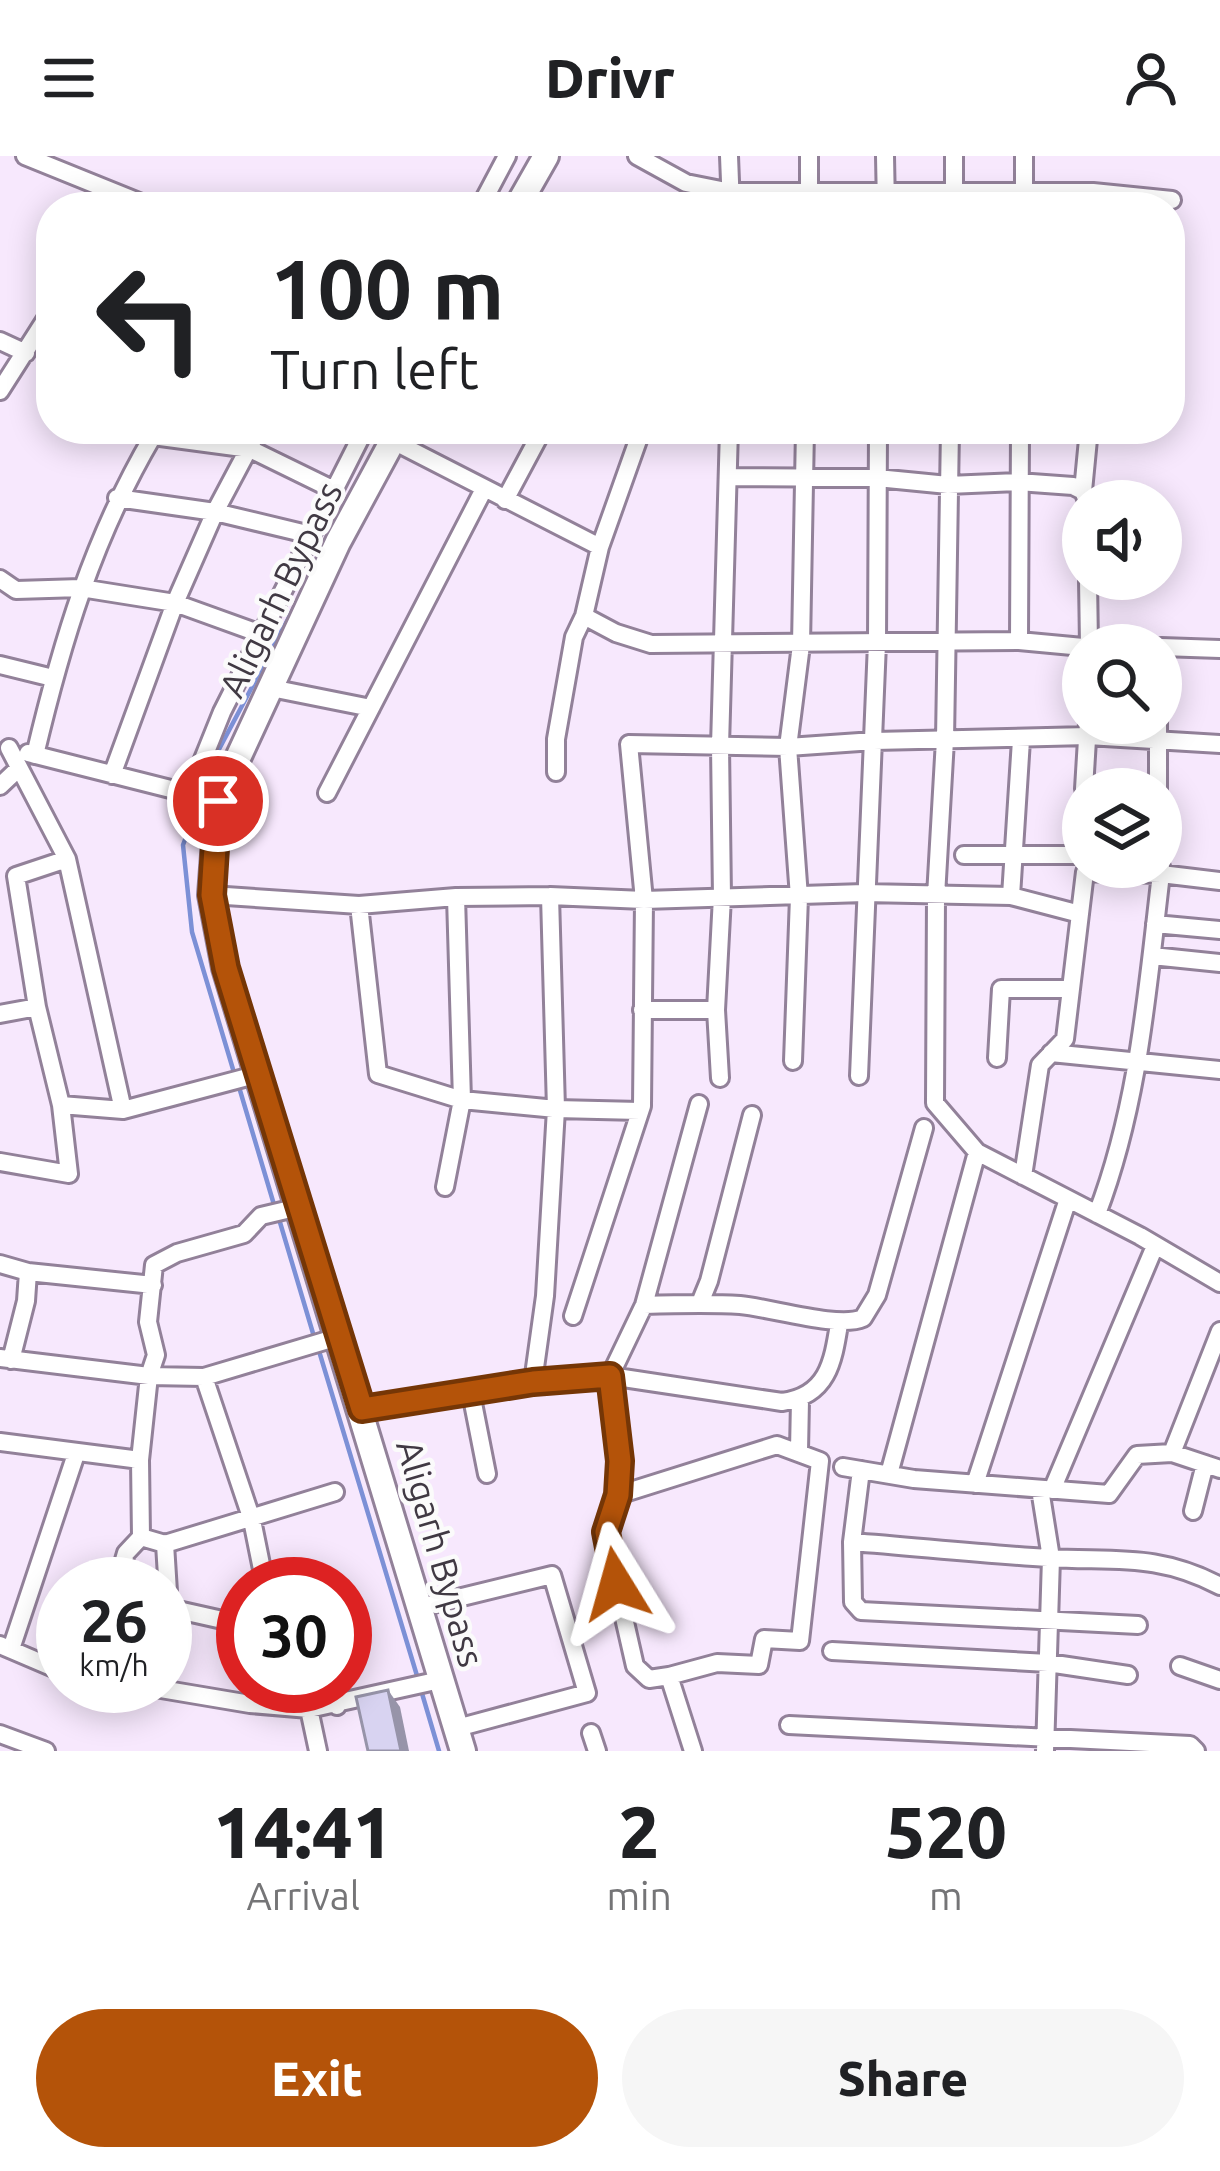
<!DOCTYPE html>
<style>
:root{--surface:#fff;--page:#f6f6f6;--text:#202124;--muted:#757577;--accent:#b45309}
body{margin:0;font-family:Ubuntu,sans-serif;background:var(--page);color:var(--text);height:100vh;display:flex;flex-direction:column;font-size:45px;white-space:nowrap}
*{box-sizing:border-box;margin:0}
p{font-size:39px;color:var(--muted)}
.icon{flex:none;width:66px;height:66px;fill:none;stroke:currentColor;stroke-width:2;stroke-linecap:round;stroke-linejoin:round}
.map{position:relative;height:1595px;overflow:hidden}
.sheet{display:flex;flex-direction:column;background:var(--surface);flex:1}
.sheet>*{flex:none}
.hud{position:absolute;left:36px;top:36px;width:1149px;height:252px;border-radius:48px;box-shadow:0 6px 30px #0003;background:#fff;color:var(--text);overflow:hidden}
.buttons{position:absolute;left:1062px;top:324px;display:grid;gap:24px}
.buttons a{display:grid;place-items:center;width:120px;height:120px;border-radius:50%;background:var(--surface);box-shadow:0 6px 30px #0003;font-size:60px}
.speed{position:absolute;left:36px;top:1401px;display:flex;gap:24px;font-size:60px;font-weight:700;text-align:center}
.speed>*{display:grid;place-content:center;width:156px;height:156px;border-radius:50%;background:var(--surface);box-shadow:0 6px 30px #0003;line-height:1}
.speed small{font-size:30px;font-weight:400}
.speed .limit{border:18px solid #d22;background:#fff;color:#111}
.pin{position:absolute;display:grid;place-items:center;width:102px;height:102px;color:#fff;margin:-51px;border:6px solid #fff;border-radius:50%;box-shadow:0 3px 12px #0007}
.me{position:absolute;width:132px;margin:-66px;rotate:352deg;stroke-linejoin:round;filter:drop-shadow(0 0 9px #0008)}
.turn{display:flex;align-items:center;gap:42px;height:252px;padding:0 36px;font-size:54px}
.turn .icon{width:156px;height:156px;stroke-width:2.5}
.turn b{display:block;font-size:84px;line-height:102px}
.eta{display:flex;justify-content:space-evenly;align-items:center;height:204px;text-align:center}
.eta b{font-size:72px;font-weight:800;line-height:84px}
.action{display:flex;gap:24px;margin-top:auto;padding:24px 36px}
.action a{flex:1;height:138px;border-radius:72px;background:var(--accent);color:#fff;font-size:48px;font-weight:800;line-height:138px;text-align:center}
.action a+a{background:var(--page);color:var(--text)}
header{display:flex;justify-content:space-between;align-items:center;height:156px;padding:0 36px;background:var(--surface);font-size:54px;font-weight:800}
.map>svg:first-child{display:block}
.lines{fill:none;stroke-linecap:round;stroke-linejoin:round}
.stream{stroke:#7c90d6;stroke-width:4.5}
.minor-casing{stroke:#928199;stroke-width:22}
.highway-casing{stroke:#928199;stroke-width:30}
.minor{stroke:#fff;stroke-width:16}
.highway{stroke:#fff;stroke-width:24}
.shaded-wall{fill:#9794a9}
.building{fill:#d8d3f1;stroke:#9794a9;stroke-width:3}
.route-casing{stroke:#753606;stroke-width:30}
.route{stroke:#b45309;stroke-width:21}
.labels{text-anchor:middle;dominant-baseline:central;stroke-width:9;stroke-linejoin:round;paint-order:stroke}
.street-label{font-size:36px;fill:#403943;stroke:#fbfbfb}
</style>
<header><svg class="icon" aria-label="menu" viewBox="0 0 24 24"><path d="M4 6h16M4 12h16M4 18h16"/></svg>Drivr<svg class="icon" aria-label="person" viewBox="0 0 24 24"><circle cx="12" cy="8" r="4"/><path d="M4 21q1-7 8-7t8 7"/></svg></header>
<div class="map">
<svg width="1220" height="1595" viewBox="0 0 1220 1595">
<rect width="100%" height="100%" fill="#f7e8fd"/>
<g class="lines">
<path class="stream" d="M203 636 217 597 296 448
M199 647 183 689 192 776 235 920
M239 931 275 1052
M279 1063 315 1184
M319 1195 418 1523
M421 1534 439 1595"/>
<g class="minor-casing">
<path id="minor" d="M25 0 151 51
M637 0 686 27 731 36H1093L1172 44
M729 0 731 51
M885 0 886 51
M954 0V51
M1024 37V0
M480 51 507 0
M809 51V0
M0 185 26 197
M0 235 51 155
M950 273 945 584 936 740 935 947 977 996 1140 1080 1220 1127
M393 285 600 391
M731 321 877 322 948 329 1018 326 1073 330 1083 335 1087 345
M1083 335 1089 273
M117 342 215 356 311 379
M505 344 543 273
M0 423 16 434 81 432 175 447 261 478
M1088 423 1089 489
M584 460 616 477 651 488 1019 485 1083 491
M1019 485 1020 273
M1161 491 1220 493
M0 509 53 522
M271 532 371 552
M1158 567V633
M9 592 67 703 123 954
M28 597 218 645
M35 599C62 485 93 382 153 280L250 293 334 334
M556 616V583L574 481 584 460 600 391 642 273
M112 619 175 447 215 356 259 273
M0 630 19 612
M1084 633 1088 567
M327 637 484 333
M189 638 222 556 365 273
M964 699H1079L1083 650
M67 703 16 720 37 851 61 949 123 954 259 918
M211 739 359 749 456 741 550 740 644 744 864 737 1011 740 1080 758
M1011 740 1021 584
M359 749 378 918 462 944 556 953 640 955
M1155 768 1220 774
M1152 800 1220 807
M642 854H716
M0 858 37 851
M1051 897 1220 914
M997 902 1001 833H1071
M793 905 799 741 788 591 801 489 805 273
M859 920 877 487 878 273
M720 922 716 854 722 741 720 590 729 273
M699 948 644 1149 610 1220 782 1246C827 1240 833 1207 839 1168
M0 1006 69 1018 61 949
M1023 1020 1040 909 1065 883 1085 716 1161 718V711
M445 1031 462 944 456 741
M1097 1058C1139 948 1147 835 1161 718L1220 725
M0 1108 28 1116 26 1145 11 1204
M28 1116 153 1129
M700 1147 709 1125 752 959
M644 1149C676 1148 708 1147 740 1149 772 1152 839 1173 863 1162L877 1139 924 972
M573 1160 642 950 644 744 629 588 788 591 874 585 1088 580 1220 588
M0 1202 149 1220 204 1221 338 1181
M204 1221 252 1364 265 1428
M533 1226 545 1140 556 953 550 740
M471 1237 487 1318
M362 1253 533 1226 610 1220C615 1257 626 1301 618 1339 615 1356 605 1369 607 1387L635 1510 649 1523 669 1520 693 1595
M0 1286 140 1304
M799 1295 800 1244
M1172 1297 1220 1175
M843 1311 914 1323 1109 1338 1137 1299 1172 1297 1220 1313
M861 1314 852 1386 853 1446 861 1455 1138 1469
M889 1318 977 996
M975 1328 1068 1043
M1040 1333 1051 1402 1045 1595
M1052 1334 1155 1090
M618 1339 777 1289 820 1305 800 1485 764 1483 759 1509 717 1507 669 1520
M1193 1355 1205 1308
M852 1386C917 1391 982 1398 1048 1402 1115 1406 1157 1397 1220 1430
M165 1388 141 1381 140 1304 149 1220 156 1199 148 1166 154 1109 177 1097 244 1078 261 1060 299 1051
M117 1428 126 1397 141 1381
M421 1451 552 1419 587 1537 457 1572
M243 1473 227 1465 169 1452 165 1388 335 1336
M0 1489 63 1516
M11 1493 76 1298
M832 1495 1048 1507 1128 1519
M1180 1510 1220 1524
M143 1530 250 1548 309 1553 440 1524
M330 1530 337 1550
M309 1553 318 1595
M789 1569 1190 1589 1196 1595
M591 1577 597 1595
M0 1578 46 1595"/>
</g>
<g class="highway-casing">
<path id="highway" d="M517 51 546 0
M399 273 338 386 218 645 211 739 225 812 463 1595"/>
</g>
<use href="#minor" class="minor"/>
<use href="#highway" class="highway"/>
</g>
<path class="shaded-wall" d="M388 1534 400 1551 409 1595H401Z"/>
<path class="building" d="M388 1534 401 1595H368L356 1541Z"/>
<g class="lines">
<g class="route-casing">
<path id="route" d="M218 645 212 739 226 812 362 1253 533 1226 610 1220 620 1305 618 1339 606 1376 616 1428"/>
</g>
<use href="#route" class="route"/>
</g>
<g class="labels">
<g class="street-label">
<text transform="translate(280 433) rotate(-64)">Aligarh Bypass</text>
<text transform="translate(441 1397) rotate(74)">Aligarh Bypass</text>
</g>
</g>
</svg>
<div class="buttons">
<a><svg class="icon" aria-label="sound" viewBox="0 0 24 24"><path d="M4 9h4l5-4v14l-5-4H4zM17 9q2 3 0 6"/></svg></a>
<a><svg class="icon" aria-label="search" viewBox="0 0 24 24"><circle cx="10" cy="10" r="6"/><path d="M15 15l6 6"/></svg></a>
<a><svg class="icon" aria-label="layers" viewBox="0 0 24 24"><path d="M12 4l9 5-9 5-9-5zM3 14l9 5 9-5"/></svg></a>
</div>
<div class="speed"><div>26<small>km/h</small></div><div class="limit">30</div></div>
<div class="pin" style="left:218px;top:645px;background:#d93025"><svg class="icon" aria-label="arrive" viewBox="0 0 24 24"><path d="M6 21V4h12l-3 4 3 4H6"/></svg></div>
<svg class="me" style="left:616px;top:1428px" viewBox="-20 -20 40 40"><path d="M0-17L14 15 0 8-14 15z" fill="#b45309" stroke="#fff" stroke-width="4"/></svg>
<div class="hud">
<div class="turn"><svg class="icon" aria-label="left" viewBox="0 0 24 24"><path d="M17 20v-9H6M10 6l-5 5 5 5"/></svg><div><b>100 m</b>Turn left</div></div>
</div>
</div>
<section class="sheet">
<div class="eta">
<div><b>14:41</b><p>Arrival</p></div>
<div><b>2</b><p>min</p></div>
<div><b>520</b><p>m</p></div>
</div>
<div class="action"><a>Exit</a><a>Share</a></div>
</section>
